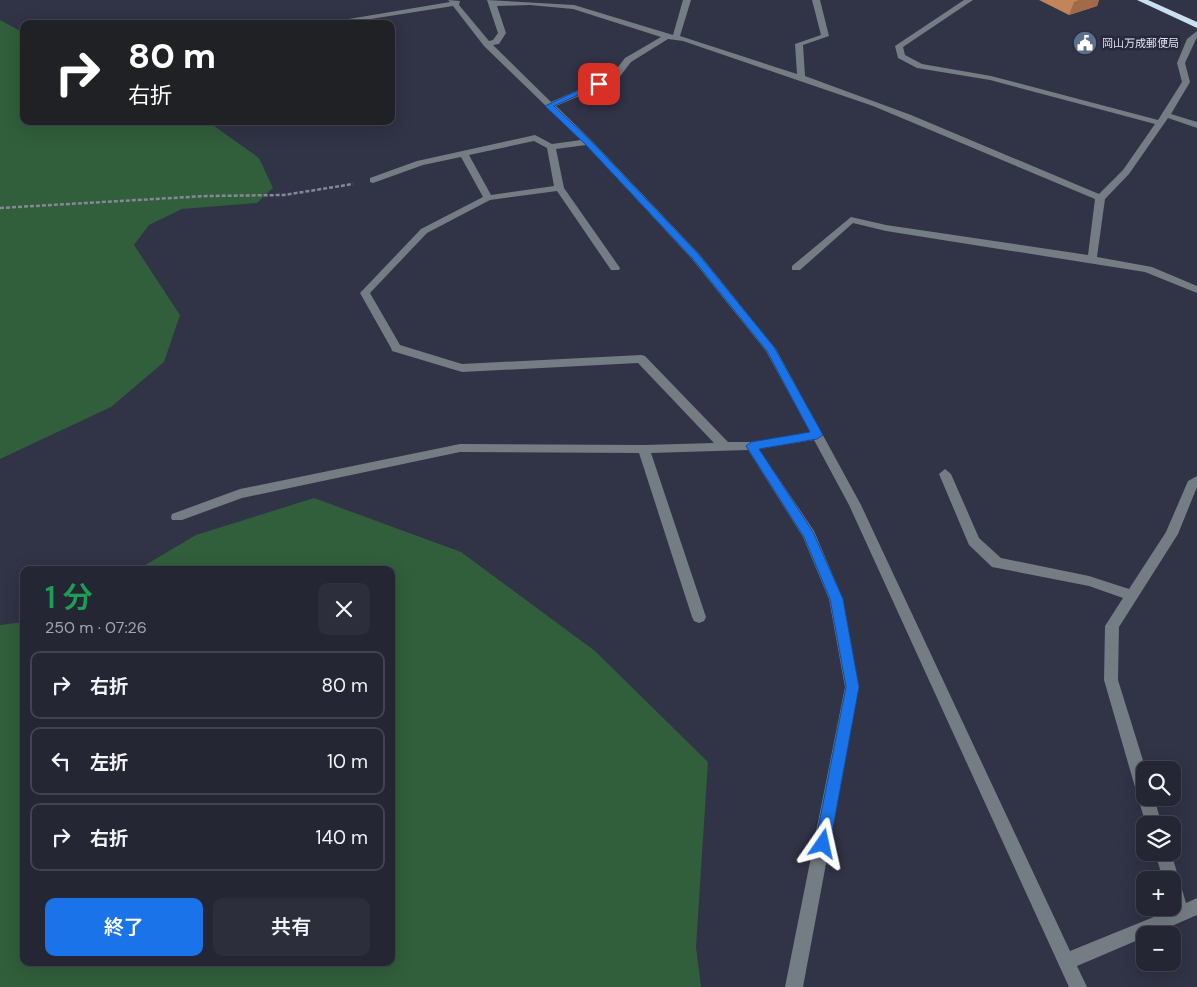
<!DOCTYPE html>
<html lang="ja">
<meta charset="utf-8">
<style>
:root{--surface:#252634;--page:#2d2e3c;--text:#f1f3f6;--muted:#a3a5ac;--line:#42434f;--accent:#1a73e8}
body{margin:0;font-family:"DM Sans","Noto Sans JP",sans-serif;background:var(--page);color:var(--text);height:100vh;display:flex;flex-direction:column;font-size:19px;white-space:nowrap}
*{box-sizing:border-box;margin:0}
p{font-size:16px;color:var(--muted)}
.icon{flex:none;width:28px;height:28px;fill:none;stroke:currentColor;stroke-width:2;stroke-linecap:round;stroke-linejoin:round}
.map{position:relative;flex:1;overflow:hidden}
.side{position:absolute;left:20px;top:566px;width:375px;height:400px;display:flex;flex-direction:column;background:var(--surface);border-radius:10px;box-shadow:0 5px 20px #0002,0 0 0 1px var(--line)}
.side>*{flex:none}
.hud{position:absolute;left:20px;top:20px;width:375px;height:105px;border-radius:10px;box-shadow:0 5px 20px #0002,0 0 0 1px var(--line);background:#202124;color:#fff;overflow:hidden}
.controls{position:absolute;left:1136px;top:761px;display:grid;gap:10px}
.controls a{display:grid;place-items:center;width:45px;height:45px;border-radius:10px;background:var(--surface);box-shadow:0 5px 20px #0002,0 0 0 1px var(--line);font-size:25px}
.pin{position:absolute;display:grid;place-items:center;width:42px;height:42px;color:#fff;margin:-21px;border-radius:10px;box-shadow:0 2px 8px #0006}
.me{position:absolute;width:55px;margin:-28px;rotate:11deg;stroke-linejoin:round;filter:drop-shadow(0 0 4px #0008)}
.turn{display:flex;align-items:center;gap:18px;height:105px;padding:0 25px;font-size:22px}
.turn .icon{width:65px;height:65px;stroke-width:2.5}
.turn b{display:block;font-size:35px;line-height:42px}
.round{display:grid;place-items:center;flex:none;width:52px;height:52px;border-radius:10px;background:var(--page)}
.head{display:flex;align-items:center;justify-content:space-between;height:85px;padding:0 25px}
h1{font-size:30px;font-weight:600;line-height:38px;color:#1e9e55}
.button{display:flex;gap:10px;margin-top:auto;padding:10px 25px}
.button a{flex:1;height:58px;border-radius:10px;background:var(--accent);color:#fff;font-size:20px;font-weight:600;line-height:58px;text-align:center}
.button a+a{background:var(--page);color:var(--text)}
ul{padding:0;list-style:none}
li{display:flex;align-items:center;gap:15px;height:68px;margin:0 10px 8px;padding:0 15px;border:2px solid var(--line);border-radius:10px}
li div{flex:1}
li b{display:block;font-size:19px}
li em{font-style:normal}
.map>svg:first-child{display:block}
.green{fill:#315e3b}
.lines{fill:none;stroke-linecap:round;stroke-linejoin:round}
.path{stroke:#868898;stroke-width:2.5;stroke-dasharray:4 2;stroke-linecap:butt}
.minor{fill:#737d83;fill-rule:evenodd}
.highway{fill:#c8e0f0;fill-rule:evenodd}
.wall{fill:#c48459}
.shaded-wall{fill:#a06b49}
.route{fill:#1a73e8;stroke:#114b97}
.labels{text-anchor:middle;dominant-baseline:central;stroke-width:5;stroke-linejoin:round;paint-order:stroke}
.far-poi-label{font-size:11px;fill:#e0e2ee;stroke:#27293b;text-anchor:start}
</style>
<div class="map">
<svg width="1197" height="987" viewBox="0 0 1197 987">
<rect width="100%" height="100%" fill="#313346"/>
<path class="green" d="M0 20 24 33V121H207L259 158 273 188 257 203 182 209 149 225 134 245 180 315 164 362 111 407 0 459Z
M314 498 461 552 595 651 708 762 696 947 701 987H0V625L24 622V962H391V570H137L196 535Z"/>
<g class="lines">
<path class="path" d="M0 208 206 196 284 195 353 184"/>
<path class="minor" d="M448 0 460 1 459 5 489 41 493 40 498 33 487 0 574 5 673 35 683 0H691L680 36 797 74 795 44 821 35 812 0H820L829 36 803 45 805 76 911 115 1099 194 1123 170 1155 124 990 80 917 68 898 58 895 46 964 0H973L903 47 905 55 922 64 991 76 1158 120 1182 82 1177 63 1187 39 1197 31V37L1185 63 1190 82 1171 114 1197 122V128L1168 118 1129 174 1105 199 1097 257 1152 267 1197 286V293L1145 272 886 231 853 223 800 270H792V266L851 217 886 225 1088 255 1095 199 873 106 683 41 668 39 631 62 618 79 556 106 591 140 700 255 776 349 861 505 1070 951 1171 910 1172 880H1163L1155 852H1171L1186 903 1197 898V915L1151 935H1145V937L1077 966 1087 987H1069L849 505 814 440 759 449 814 531 843 599 859 687 803 987H785L845 687 829 599 803 537 748 450 651 453 706 617 704 621 699 623 694 621 692 617 639 453 460 452 242 498 182 520H172L171 517 172 514 240 489 460 444 644 445 714 443 638 363 462 372 392 351 391 348 360 293 421 229 483 197 461 157 423 165 373 183 370 182V178L417 161 535 135 552 144 581 140 484 46 453 6 339 24H319L450 2ZM530 5 573 9 661 37 625 58 612 75 551 102 493 45 499 44 506 33 497 6ZM534 141 547 148 554 186 491 195 469 155ZM586 145 692 259 766 351 810 432 751 442H728L645 356 641 355 462 364 400 345 370 293 427 233 490 200 557 191 611 270H619L620 268 564 188 556 149Z
M945 469 951 474 979 538 1001 558 1089 576 1129 589 1166 532 1188 481 1197 476V487L1178 534 1119 627 1118 680 1146 770 1145 798H1154L1162 825H1146L1104 680 1105 626 1123 598 1089 586 992 567 969 545 939 474Z"/>
<path class="highway" d="M1137 0H1148L1197 22V28Z"/>
</g>
<path class="wall" d="M1039 0H1099L1097 6 1069 15Z"/>
<path class="shaded-wall" d="M1079 0H1099L1097 6 1069 15 1074 2Z"/>
<path class="route" d="M596 82 602 84 554 106 591 141 699 255 774 347 823 435 817 439 759 449 813 532 843 599 859 687 830 844 828 849 823 851 817 849 815 844 846 687 843 670 830 599 804 537 746 446 751 442 810 432 767 351 693 259 585 144 545 106Z"/>
<defs>
<g id="civic-disc" transform="scale(1.25)"><circle r="9.5" fill="#5c6f8a" stroke="#27293b"/><path d="M-.6-6.5H3V-4.5H.6V-3L4-1V1h2V6H-6V1h2V-1L-.6-3ZM-1.2 2.5V6h2.4V2.5Z" fill="#fff"/></g>
</defs>
<g fill-rule="evenodd">
<use href="#civic-disc" x="1085" y="43"/>
</g>
<g class="labels">
<g class="far-poi-label">
<text x="1102" y="43">岡山万成郵便局</text>
</g>
</g>
</svg>
<div class="controls">
<a><svg class="icon" aria-label="search" viewBox="0 0 24 24"><circle cx="10" cy="10" r="6"/><path d="M15 15l6 6"/></svg></a>
<a><svg class="icon" aria-label="layers" viewBox="0 0 24 24"><path d="M12 4l9 5-9 5-9-5zM3 14l9 5 9-5"/></svg></a>
<a>+</a>
<a>−</a>
</div>
<div class="pin" style="left:599px;top:84px;background:#d93025"><svg class="icon" aria-label="arrive" viewBox="0 0 24 24"><path d="M6 21V4h12l-3 4 3 4H6"/></svg></div>
<svg class="me" style="left:823px;top:844px" viewBox="-20 -20 40 40"><path d="M0-17L14 15 0 8-14 15z" fill="#1a73e8" stroke="#fff" stroke-width="4"/></svg>
<div class="hud">
<div class="turn"><svg class="icon" aria-label="right" viewBox="0 0 24 24"><path d="M7 20v-9h11M14 6l5 5-5 5"/></svg><div><b>80 m</b>右折</div></div>
</div>
<section class="side">
<div class="head"><div><h1>1 分</h1><p>250 m · 07:26</p></div><a class="round"><svg class="icon" aria-label="close" viewBox="0 0 24 24"><path d="M6 6l12 12M18 6L6 18"/></svg></a></div>
<ul>
<li><svg class="icon" aria-label="right" viewBox="0 0 24 24"><path d="M7 20v-9h11M14 6l5 5-5 5"/></svg><div><b>右折</b></div><em>80 m</em></li>
<li><svg class="icon" aria-label="left" viewBox="0 0 24 24"><path d="M17 20v-9H6M10 6l-5 5 5 5"/></svg><div><b>左折</b></div><em>10 m</em></li>
<li><svg class="icon" aria-label="right" viewBox="0 0 24 24"><path d="M7 20v-9h11M14 6l5 5-5 5"/></svg><div><b>右折</b></div><em>140 m</em></li>
</ul>
<div class="button"><a>終了</a><a>共有</a></div>
</section>
</div>
